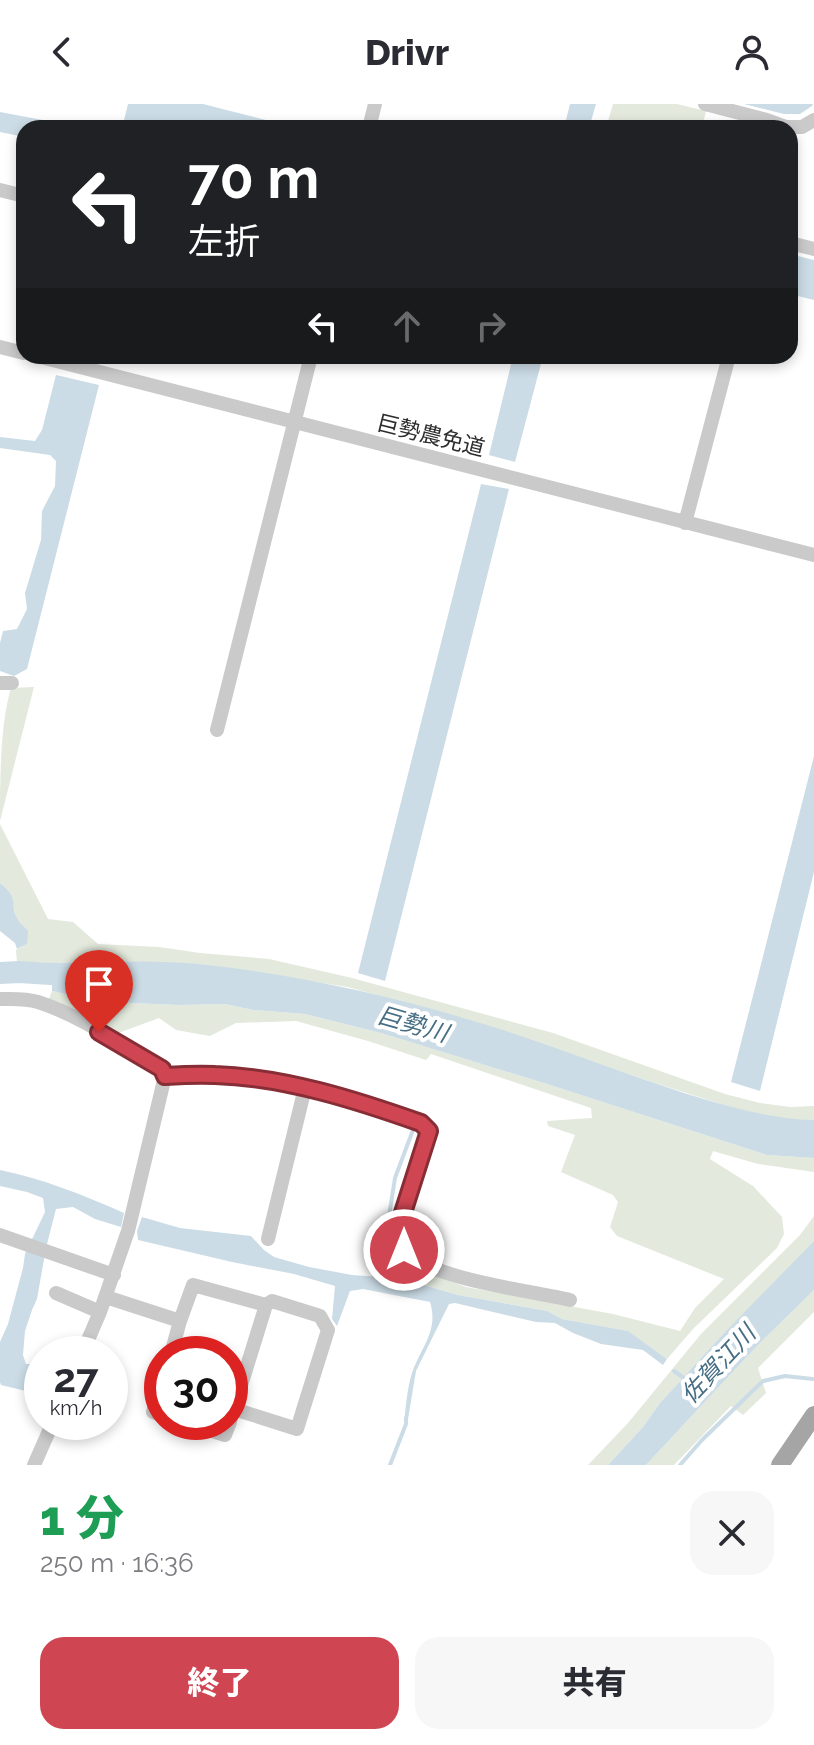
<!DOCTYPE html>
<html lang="ja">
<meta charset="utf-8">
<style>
:root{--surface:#fff;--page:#f7f7f7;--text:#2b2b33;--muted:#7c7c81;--accent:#cf4552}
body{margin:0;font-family:Raleway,"Noto Sans JP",sans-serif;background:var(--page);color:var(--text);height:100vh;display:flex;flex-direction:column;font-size:30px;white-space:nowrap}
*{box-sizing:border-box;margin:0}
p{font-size:26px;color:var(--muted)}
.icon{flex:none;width:44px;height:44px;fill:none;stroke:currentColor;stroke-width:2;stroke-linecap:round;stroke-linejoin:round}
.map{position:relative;height:1361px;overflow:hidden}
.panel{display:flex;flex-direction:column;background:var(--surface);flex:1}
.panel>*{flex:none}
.top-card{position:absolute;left:16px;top:16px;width:782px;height:244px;border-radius:24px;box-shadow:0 4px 12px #0003;background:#202124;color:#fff;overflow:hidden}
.speed{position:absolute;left:24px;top:1232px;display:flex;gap:16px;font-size:40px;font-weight:700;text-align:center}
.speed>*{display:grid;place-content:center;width:104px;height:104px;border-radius:50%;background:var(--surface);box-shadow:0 4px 12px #0003;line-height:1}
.speed small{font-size:20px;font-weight:400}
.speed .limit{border:12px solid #d22;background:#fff;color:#111}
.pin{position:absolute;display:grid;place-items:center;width:68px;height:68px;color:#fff;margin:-82px -34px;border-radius:50% 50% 50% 0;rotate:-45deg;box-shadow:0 0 8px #0007}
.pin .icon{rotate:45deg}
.me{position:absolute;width:88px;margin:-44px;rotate:0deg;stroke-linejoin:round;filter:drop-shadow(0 0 6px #0008)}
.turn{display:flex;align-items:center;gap:28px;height:168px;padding:0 40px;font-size:36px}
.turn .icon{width:104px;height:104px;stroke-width:2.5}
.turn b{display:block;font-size:56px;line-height:68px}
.lanes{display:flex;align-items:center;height:76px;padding:0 40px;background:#0003;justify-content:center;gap:40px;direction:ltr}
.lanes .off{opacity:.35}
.round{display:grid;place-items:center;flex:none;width:84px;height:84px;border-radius:24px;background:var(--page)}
.overview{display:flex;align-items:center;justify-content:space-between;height:136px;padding:0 40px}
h1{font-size:48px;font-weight:800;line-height:60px;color:#1e9e55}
.button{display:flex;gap:16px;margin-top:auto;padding:16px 40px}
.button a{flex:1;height:92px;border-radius:24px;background:var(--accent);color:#fff;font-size:32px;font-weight:800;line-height:92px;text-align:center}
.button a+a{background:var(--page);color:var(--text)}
header{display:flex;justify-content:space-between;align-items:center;height:104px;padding:0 40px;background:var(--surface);font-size:36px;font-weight:800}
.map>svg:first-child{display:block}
.green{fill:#e3e9dc}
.water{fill:#cbdce6}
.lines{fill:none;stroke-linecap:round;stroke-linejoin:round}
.stream{stroke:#cbdce6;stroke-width:4}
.river{stroke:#cbdce6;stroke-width:22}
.minor{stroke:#cacaca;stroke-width:14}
.major{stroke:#a5a5a5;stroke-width:18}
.route-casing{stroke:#872d35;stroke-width:20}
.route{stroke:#cf4552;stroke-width:14}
.labels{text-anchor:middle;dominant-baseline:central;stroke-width:8;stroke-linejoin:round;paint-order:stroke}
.street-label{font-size:22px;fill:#2d2d2d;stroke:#fff}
.water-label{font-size:24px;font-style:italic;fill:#466e84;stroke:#fff}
</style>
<header><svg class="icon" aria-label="back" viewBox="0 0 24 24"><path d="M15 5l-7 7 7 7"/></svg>Drivr<svg class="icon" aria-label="person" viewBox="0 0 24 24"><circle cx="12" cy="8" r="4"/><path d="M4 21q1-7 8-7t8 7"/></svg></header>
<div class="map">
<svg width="814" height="1361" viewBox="0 0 814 1361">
<rect width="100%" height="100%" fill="#fff"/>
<path class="green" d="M613 0H677L706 7 702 24H606Z
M34 583 0 717C0 676 0 621 11 584Z
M0 720 48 815 73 818 98 840 159 843 200 849 269 855 352 874 553 929 725 990 760 999 790 1003 814 1002V1016H787L737 1005 658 980 510 929 348 883 197 860 107 857 52 859 17 858 16 846 27 840C24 832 18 823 16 814 12 798 16 791 0 779Z
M52 887 83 894 106 892 130 899 178 901 225 900 253 906 305 910 381 929 547 980 767 1051 814 1054V1068L758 1060 713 1047 710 1055 753 1082 782 1113 784 1130 777 1144 694 1224 667 1255 627 1227 562 1215 547 1207 458 1191 415 1178 401 1180 382 1173 383 1166 406 1160 466 1183 613 1210 680 1227 695 1204 724 1175 617 1132 610 1123 618 1098 613 1091 561 1068 575 1031 548 1022 547 1017 592 1014 591 1004 431 950 426 956 368 937 296 917 236 919 210 932 176 926 159 914 113 931 48 897Z
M814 1112V1139L724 1229 660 1299 643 1323 608 1361H588L628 1319 701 1230 800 1131Z
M814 1186V1208L758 1264 766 1289 743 1311 731 1302 674 1361H646L756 1243Z"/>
<path class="water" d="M128 0H203L297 24H139L123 20Z
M570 0H596L589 24H564Z
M744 0H813L812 2 800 10H784Z
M0 8 85 24H24V33L0 28Z
M790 150 814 156V196L790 190Z
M513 252H543L515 358 489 351Z
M56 271 99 281 27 565 14 572 0 567V539L3 527 17 525 27 505 25 489 41 436 42 407 55 382 56 357 50 351 0 344V333L35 337 42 326Z
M481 380 509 385 385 877 358 869Z
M814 652V768L760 987 731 978Z
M0 779C21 795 9 802 18 816 20 820 25 823 28 827L27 840 17 845 15 839 0 827Z
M107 857C137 858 168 857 198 860 305 871 410 896 512 929 569 948 626 970 684 989 727 1002 769 1015 814 1016V1054L767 1051 547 980 381 929 305 910 253 906 225 900 178 901 130 899 106 892 83 894 52 887V859Z
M0 1066C44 1075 83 1091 124 1109L121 1123 95 1115 73 1103 56 1105 46 1144 37 1195 32 1206 25 1227 23 1251 26 1260H42V1291L1 1281 0 1278V1238L8 1220 23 1164 25 1150 45 1108 43 1094 27 1088 0 1082Z
M142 1113 180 1124 251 1132 264 1146 274 1153 309 1163 352 1171 382 1173 401 1180 414 1178 458 1191 547 1207 562 1215 628 1227 667 1255 663 1261 643 1246 601 1240 573 1229 555 1219 536 1218 455 1199 449 1200 416 1267 407 1321 404 1319C406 1302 407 1285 412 1269 421 1243 439 1227 430 1198L363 1185 350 1187 337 1222 332 1215 335 1182 294 1170 232 1158 138 1136 137 1127Z
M814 1137V1186L756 1243 646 1361H608L643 1323 660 1299 724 1229Z"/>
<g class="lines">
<path class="stream" d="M379 1175 395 1074 413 1026
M674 1267 688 1277
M390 1361 406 1320V1314
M680 1361 702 1336 763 1277 785 1272 813 1275"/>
<path class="river" d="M0 869 19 868 83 872"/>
<path class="minor" d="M705 0 767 16 786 23H802L814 16
M369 24 375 0
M0 86 20 91
M790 139 814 145
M0 243 24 249
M37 252 814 451
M685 419 729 252
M0 579H12
M217 626 311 252
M0 895C13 895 25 894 38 898 82 912 122 942 162 965L165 972 128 1127 100 1208 82 1250
M165 972C181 971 198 970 215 971 284 973 356 997 421 1019L429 1027 400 1118C400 1129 399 1140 407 1148 431 1175 532 1187 570 1196
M0 1131 114 1171
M268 1135 305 984
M56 1189 100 1208
M106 1193 180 1217 193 1181 266 1201 272 1197 320 1212 328 1226 297 1325 234 1305
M171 1250 180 1217
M162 1278 153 1308 162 1311
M230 1317 266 1201
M184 1318 225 1331 230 1318
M34 1361 53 1318"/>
<path class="major" d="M780 1361 814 1311"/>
</g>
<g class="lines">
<g class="route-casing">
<path id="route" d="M99 928 162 965 165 972C181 971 198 970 215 971 284 973 356 996 421 1019L429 1027 400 1118 399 1133 404 1146"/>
</g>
<use href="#route" class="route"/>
</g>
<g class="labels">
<g class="street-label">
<text transform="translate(431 331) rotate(14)">巨勢農免道</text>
</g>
<g class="water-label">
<text transform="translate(413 920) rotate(16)">巨勢川</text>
<text transform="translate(718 1260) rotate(-47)">佐賀江川</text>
</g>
</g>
</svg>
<div class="speed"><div>27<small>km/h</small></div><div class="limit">30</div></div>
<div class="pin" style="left:99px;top:928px;background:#d93025"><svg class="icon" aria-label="arrive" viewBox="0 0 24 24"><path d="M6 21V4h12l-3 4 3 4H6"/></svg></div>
<svg class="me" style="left:404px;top:1146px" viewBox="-20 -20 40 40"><circle r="17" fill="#cf4552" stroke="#fff" stroke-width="3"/><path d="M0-11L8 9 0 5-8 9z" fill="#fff"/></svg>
<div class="top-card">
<div class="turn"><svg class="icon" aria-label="left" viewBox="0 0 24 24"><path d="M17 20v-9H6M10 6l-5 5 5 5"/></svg><div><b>70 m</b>左折</div></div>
<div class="lanes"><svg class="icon" aria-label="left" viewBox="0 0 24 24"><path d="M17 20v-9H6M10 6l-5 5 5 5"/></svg><svg class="icon off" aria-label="ahead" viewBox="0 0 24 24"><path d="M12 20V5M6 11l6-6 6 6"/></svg><svg class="icon off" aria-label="right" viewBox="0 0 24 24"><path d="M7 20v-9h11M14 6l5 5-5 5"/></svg></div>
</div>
</div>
<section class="panel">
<div class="overview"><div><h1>1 分</h1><p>250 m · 16:36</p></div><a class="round"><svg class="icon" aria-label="close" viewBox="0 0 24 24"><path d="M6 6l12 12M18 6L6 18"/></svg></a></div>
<div class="button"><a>終了</a><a>共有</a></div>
</section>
